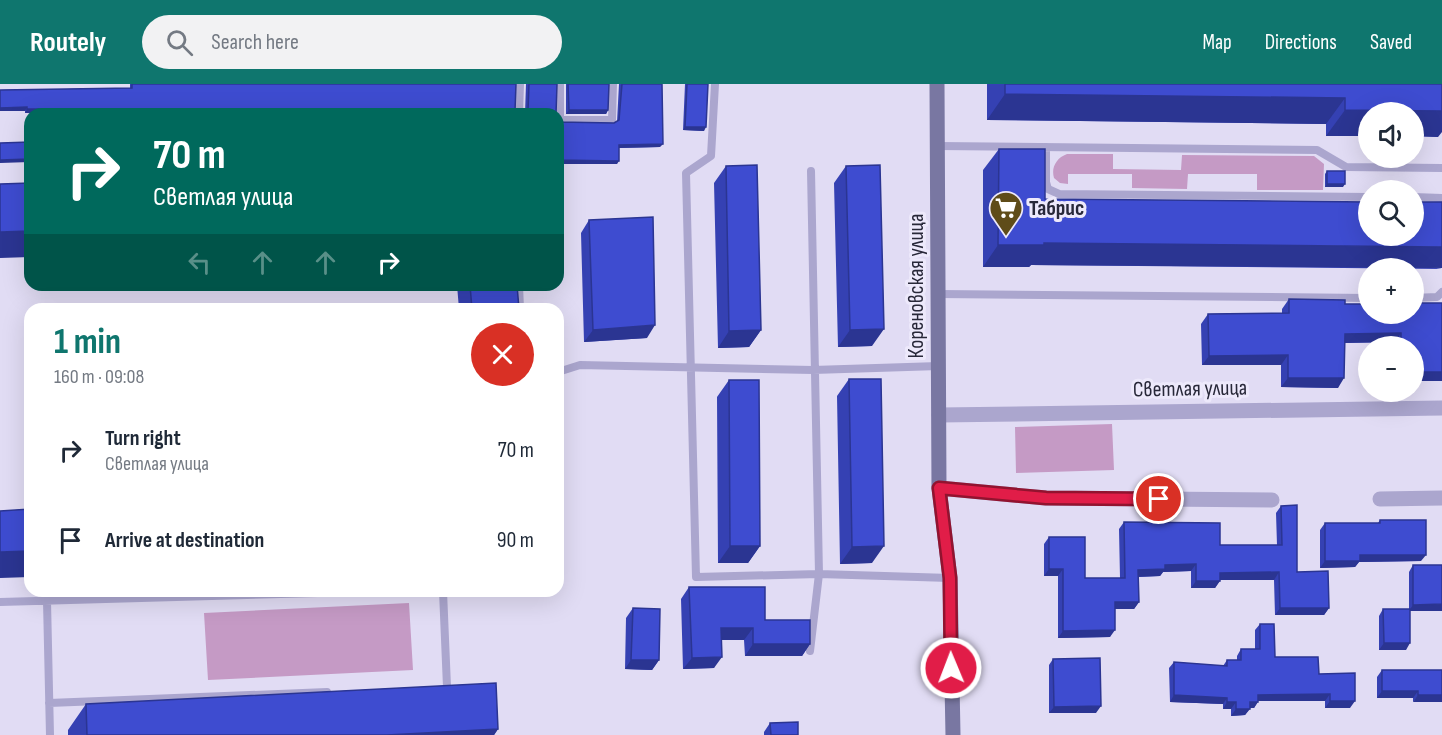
<!DOCTYPE html>
<meta charset="utf-8">
<style>
:root{--surface:#fff;--page:#f2f2f3;--text:#1f2937;--muted:#747a83;--accent:#0f766e}
body{margin:0;font-family:"Sofia Sans Condensed",sans-serif;background:var(--page);color:var(--text);height:100vh;display:flex;flex-direction:column;font-size:22px;white-space:nowrap}
*{box-sizing:border-box;margin:0}
p{font-size:20px;color:var(--muted)}
.icon{flex:none;width:33px;height:33px;fill:none;stroke:currentColor;stroke-width:2;stroke-linecap:round;stroke-linejoin:round}
.map{position:relative;flex:1;overflow:hidden}
.drawer{position:absolute;left:24px;top:219px;width:540px;height:294px;display:flex;flex-direction:column;background:var(--surface);border-radius:18px;box-shadow:0 6px 24px #0002}
.drawer>*{flex:none}
.guide{position:absolute;left:24px;top:24px;width:540px;height:183px;border-radius:18px;box-shadow:0 6px 24px #0002;background:#00695c;color:#fff;overflow:hidden}
.tools{position:absolute;left:1358px;top:18px;display:grid;gap:12px}
.tools a{display:grid;place-items:center;width:66px;height:66px;border-radius:50%;background:var(--surface);box-shadow:0 6px 24px #0002;font-size:30px}
.pin{position:absolute;display:grid;place-items:center;width:51px;height:51px;color:#fff;margin:-26px;border:3px solid #fff;border-radius:50%;box-shadow:0 2px 6px #0007}
.me{position:absolute;width:66px;margin:-33px;rotate:359deg;stroke-linejoin:round;filter:drop-shadow(0 0 4px #0008)}
.turn{display:flex;align-items:center;gap:21px;height:126px;padding:0 30px;font-size:27px}
.turn .icon{width:78px;height:78px;stroke-width:2.5}
.turn b{display:block;font-size:42px;line-height:51px}
.lanes{display:flex;align-items:center;height:57px;padding:0 30px;background:#0003;justify-content:center;gap:30px;direction:ltr}
.lanes .off{opacity:.35}
.round{display:grid;place-items:center;flex:none;width:63px;height:63px;border-radius:32px;background:var(--page)}
.overview{display:flex;align-items:center;justify-content:space-between;height:102px;padding:0 30px}
h1{font-size:36px;font-weight:700;line-height:45px;color:var(--accent)}
ul{padding:0;list-style:none}
li{display:flex;align-items:center;gap:18px;height:90px;padding:0 30px}
li div{flex:1}
li b{display:block;font-size:22px}
li em{font-style:normal}
header{display:flex;align-items:center;gap:36px;box-sizing:border-box;height:84px;padding:0 30px;background:var(--accent);color:#fff}
header strong{font-size:28px}
nav{display:flex;gap:33px;margin-inline-start:auto;font-size:21px}
.search{width:420px;height:54px;background:var(--page);display:flex;align-items:center;gap:15px;box-sizing:border-box;padding:0 21px;border-radius:33px;color:var(--muted);font-size:22px}
.map>svg:first-child{display:block}
.green{fill:#c59ac5}
.lines{fill:none;stroke-linecap:round;stroke-linejoin:round}
.lane{stroke:#aba6ce;stroke-width:8}
.street{stroke:#aba6ce;stroke-width:15}
.secondary{stroke:#7977a2;stroke-width:15}
.wall{fill:#3541b3}
.shaded-wall{fill:#2b3592}
.building{fill:#3e4cd0;stroke:#2b3592;stroke-width:1.5}
.route-casing{stroke:#92132f;stroke-width:15}
.route{stroke:#e11d48;stroke-width:10}
.labels{text-anchor:middle;dominant-baseline:central;stroke-width:6;stroke-linejoin:round;paint-order:stroke}
.poi-label{font-size:22px;font-weight:bold;fill:#282839;stroke:#ede9fb;text-anchor:start}
.street-label{font-size:22px;fill:#282839;stroke:#ede9fb}
</style>
<header>
<strong>Routely</strong>
<div class="search"><svg class="icon" aria-label="search" viewBox="0 0 24 24"><circle cx="10" cy="10" r="6"/><path d="M15 15l6 6"/></svg>Search here</div>
<nav><a>Map</a><a>Directions</a><a>Saved</a></nav>
</header>
<div class="map">
<svg width="1442" height="651" viewBox="0 0 1442 651">
<rect width="100%" height="100%" fill="#e1dcf4"/>
<path class="green" d="M1067 70H1113V85L1181 86 1182 71 1314 72 1324 80 1323 106H1257V90H1188L1187 105 1132 104V90H1068V100L1060 99 1054 94C1051 84 1056 74 1067 70Z
M1112 340 1114 386 1016 389 1015 343Z
M409 519 413 586 208 596 204 529Z"/>
<g class="lines">
<path class="lane" d="M560 0V36H612L613 0
M715 0 711 72 686 89 696 493 819 490 950 494
M519 30 520 0
M938 62 1317 66 1346 83 1442 84
M1046 63V98L1048 105 1059 110 1368 113
M1413 113 1442 114
M519 201 520 225
M938 210 1368 214
M1413 214 1437 213 1442 208
M558 288 580 281 813 286 939 282
M443 507 447 603
M47 517 50 651
M0 518 390 507
M810 567 819 490 811 87
M49 619 327 608"/>
<path class="street" d="M939 331 1442 324
M939 404 1046 414 1272 416
M1380 415 1442 414"/>
<path class="secondary" d="M937 0 939 404 950 494 953 651"/>
</g>
<path class="wall" d="M130 0H516L515 27 517 30H132V28L25 29V27H0V6L130 4Z
M526 0H557L525 30Z
M566 0H609L608 26 606 30H566Z
M619 0H662L660 63 619 64 617 80 559 38 614 39 617 38Z
M685 0H708L704 47 683 46Z
M987 0H1442L1438 53 1413 52V28H1368V52H1326V40L987 36Z
M999 65 1045 115 1442 185 1031 181 1029 183H983V86Z
M726 82 761 246 749 263 718 264 714 99Z
M846 82 872 262 838 263 834 99Z
M1327 87 1343 103H1325V90Z
M589 136 647 254 584 258 581 149Z
M457 201H517L519 225H459Z
M1289 215 1345 220 1413 230V262H1395V258L1345 259 1338 304 1281 303V281H1202L1201 240 1208 230 1282 229V225Z
M849 295 872 479 840 480 837 312Z
M729 296 760 462 748 479H718L717 313Z
M1281 422 1297 488 1329 524 1324 531H1275L1274 496H1220L1215 504H1191V487L1163 488 1160 492 1138 493 1139 518 1134 525H1115L1110 553 1058 554V492H1044V460L1049 453 1085 494H1120L1119 445 1124 438 1220 461H1277L1276 429Z
M1380 436 1421 477 1359 478 1355 483 1320 484V446L1325 439H1378Z
M1413 481H1442L1410 527 1406 566H1379V532L1383 525H1409V488Z
M689 503 765 536 810 560 802 572H745L744 556H722L714 584 683 585 681 515Z
M633 524 659 576 652 586 625 585 626 534Z
M1260 540 1275 573 1319 590 1350 624H1325V617H1258L1254 624H1250L1245 631 1231 632V625H1223V620L1170 618 1169 584 1174 578 1223 582 1227 576H1237V572L1241 565H1255V546Z
M1053 575 1096 629H1049V581Z
M1382 586H1442L1413 618V614H1377V593Z
M86 620 498 645 494 651H68V646Z
M770 639 798 651H764V648Z"/>
<path class="shaded-wall" d="M1005 10 1345 14 1326 40 987 36Z
M27 23 25 27H0V24Z
M27 25H134L132 28 25 29Z
M569 26H608L606 30H566Z
M1345 26 1442 27V48L1438 53 1413 52V28H1368V52H1326Z
M685 43H706L704 47 683 46Z
M663 60 660 63 617 64 619 61Z
M30 75V78L0 79V76Z
M558 76 619 77 617 80H558Z
M1327 100H1345L1343 103H1325Z
M30 147V173L0 174V148Z
M1044 159 1442 163V184L1031 181 1029 183H983L998 161Z
M655 241 647 254 584 258 593 246Z
M884 245 872 262 838 263 850 246Z
M761 246 749 263 718 264 729 247Z
M1401 249 1395 258 1338 259 1345 250Z
M1288 271 1281 281H1202L1209 272Z
M1413 288H1442V297H1413Z
M1288 294H1344L1338 304 1281 303Z
M730 462H760L748 479H718Z
M884 462 872 479 840 480 852 463Z
M30 467V493L0 494V468Z
M1360 471H1426L1421 477 1359 478 1355 483 1320 484 1325 477Z
M1196 480 1191 487 1163 488 1160 492 1133 493 1138 486 1165 481Z
M1049 485H1063L1058 492H1044Z
M1279 488 1274 496H1215L1220 489Z
M1196 497H1220L1215 504H1191Z
M1115 518H1139L1134 525H1110Z
M1442 520V527H1409L1413 521Z
M1280 524H1329L1324 531H1275Z
M721 544H753L744 556H713Z
M1115 546 1110 553 1058 554 1063 547Z
M1384 559H1410L1406 566H1379Z
M753 560H810L802 572H745Z
M722 573 714 584 683 585 692 574Z
M631 576H659L652 586 625 585Z
M1382 607H1418L1413 614H1377Z
M1330 610 1325 617H1253L1258 611Z
M1174 611 1227 614 1223 620 1170 618Z
M1418 611H1442V618H1413Z
M1330 617H1355L1350 624H1325Z
M1227 618H1236L1231 625H1223Z
M1250 618H1258L1254 624H1245Z
M1101 622 1096 629H1049L1054 623Z
M1236 625H1250L1245 631 1231 632Z
M498 645 494 651H387Z"/>
<path class="building" d="M132 0H516L515 27 517 30H135L134 25H27V23L0 24V6L132 4Z
M529 0H557L556 30H525L528 27Z
M568 0H609L608 26H569Z
M622 0H662L663 60 619 61V77L558 76V37L559 38 614 39 619 36Z
M687 0H708L706 43H685Z
M1005 0H1442V27L1345 26V14L1005 10Z
M30 58V75L0 76V59Z
M999 65H1045V115L1368 118V152H1413V118H1442V163L1044 159V161H998Z
M757 81 761 246 729 247 726 82Z
M880 81 884 245 850 246 846 82Z
M1327 87H1345V100H1327Z
M30 99V147L0 148V100Z
M653 133 655 241 593 246 589 136Z
M470 201H517L519 225H472Z
M1289 215 1345 216V220H1368V230H1413V219H1442V288H1413V262H1401V249L1345 250 1344 294H1288V271L1209 272 1208 230 1289 229Z
M849 295H881L884 462 852 463Z
M729 296H759L760 462H730Z
M1297 421V488L1328 487 1329 524H1280L1279 488 1220 489V497H1196V480L1165 481V485L1138 486 1139 518H1115V546L1063 547V485H1049V453H1085V494H1125L1124 438 1220 439V461H1282L1281 422Z
M30 425V467L0 468V427Z
M1380 436H1426V471H1360V477H1325V439H1380Z
M1413 481H1442V520L1413 521Z
M689 503H765V536H810V560H753V544H721L722 573 692 574Z
M633 524 660 525 659 576H631Z
M1383 525H1410V559H1384Z
M1260 540H1274L1275 573H1318L1319 590 1355 589V617H1330V610L1258 611V618H1250V625H1236V618H1227V614L1174 611V578L1227 582V576H1241V565H1260Z
M1100 574 1101 622 1054 623 1053 575Z
M1382 586H1442V611H1418V607H1382Z
M496 599 498 645 387 651H87L86 620Z
M798 638V651H771L770 639Z"/>
<g class="lines">
<g class="route-casing">
<path id="route" d="M951 584 950 494 939 404 1046 414 1159 415"/>
</g>
<use href="#route" class="route"/>
</g>
<defs>
<g id="supermarket-pin" transform="scale(1.725)"><path d="M0 17L-7.5 6A9.5 9.5 0 1 1 7.5 6Z" fill="#5f4c19" stroke="#ede9fb"/><path d="M-6-5.5h2.5l.6 2H6L4.5 2H-2.5L-4.4-4H-6ZM-1.5 3.2a1.3 1.3 0 1 0 .1 0ZM3 3.2a1.3 1.3 0 1 0 .1 0Z" fill="#fff"/></g>
</defs>
<g fill-rule="evenodd">
<use href="#supermarket-pin" x="1006" y="124"/>
</g>
<g class="labels">
<g class="poi-label">
<text x="1029" y="124">Табрис</text>
</g>
<g class="street-label">
<text transform="translate(916 202) rotate(-90)">Кореновская улица</text>
<text transform="translate(1190 305) rotate(-1)">Светлая улица</text>
</g>
</g>
</svg>
<div class="tools">
<a><svg class="icon" aria-label="sound" viewBox="0 0 24 24"><path d="M4 9h4l5-4v14l-5-4H4zM17 9q2 3 0 6"/></svg></a>
<a><svg class="icon" aria-label="search" viewBox="0 0 24 24"><circle cx="10" cy="10" r="6"/><path d="M15 15l6 6"/></svg></a>
<a>+</a>
<a>−</a>
</div>
<div class="pin" style="left:1159px;top:415px;background:#d93025"><svg class="icon" aria-label="arrive" viewBox="0 0 24 24"><path d="M6 21V4h12l-3 4 3 4H6"/></svg></div>
<svg class="me" style="left:951px;top:584px" viewBox="-20 -20 40 40"><circle r="17" fill="#e11d48" stroke="#fff" stroke-width="3"/><path d="M0-11L8 9 0 5-8 9z" fill="#fff"/></svg>
<div class="guide">
<div class="turn"><svg class="icon" aria-label="right" viewBox="0 0 24 24"><path d="M7 20v-9h11M14 6l5 5-5 5"/></svg><div><b>70 m</b>Светлая улица</div></div>
<div class="lanes"><svg class="icon off" aria-label="left" viewBox="0 0 24 24"><path d="M17 20v-9H6M10 6l-5 5 5 5"/></svg><svg class="icon off" aria-label="ahead" viewBox="0 0 24 24"><path d="M12 20V5M6 11l6-6 6 6"/></svg><svg class="icon off" aria-label="ahead" viewBox="0 0 24 24"><path d="M12 20V5M6 11l6-6 6 6"/></svg><svg class="icon" aria-label="right" viewBox="0 0 24 24"><path d="M7 20v-9h11M14 6l5 5-5 5"/></svg></div>
</div>
<section class="drawer">
<div class="overview"><div><h1>1 min</h1><p>160 m · 09:08</p></div><a class="round" style="background:#d93025;color:#fff"><svg class="icon" aria-label="close" viewBox="0 0 24 24"><path d="M6 6l12 12M18 6L6 18"/></svg></a></div>
<ul>
<li><svg class="icon" aria-label="right" viewBox="0 0 24 24"><path d="M7 20v-9h11M14 6l5 5-5 5"/></svg><div><b>Turn right</b><p>Светлая улица</p></div><em>70 m</em></li>
<li><svg class="icon" aria-label="arrive" viewBox="0 0 24 24"><path d="M6 21V4h12l-3 4 3 4H6"/></svg><div><b>Arrive at destination</b></div><em>90 m</em></li>
</ul>
</section>
</div>
